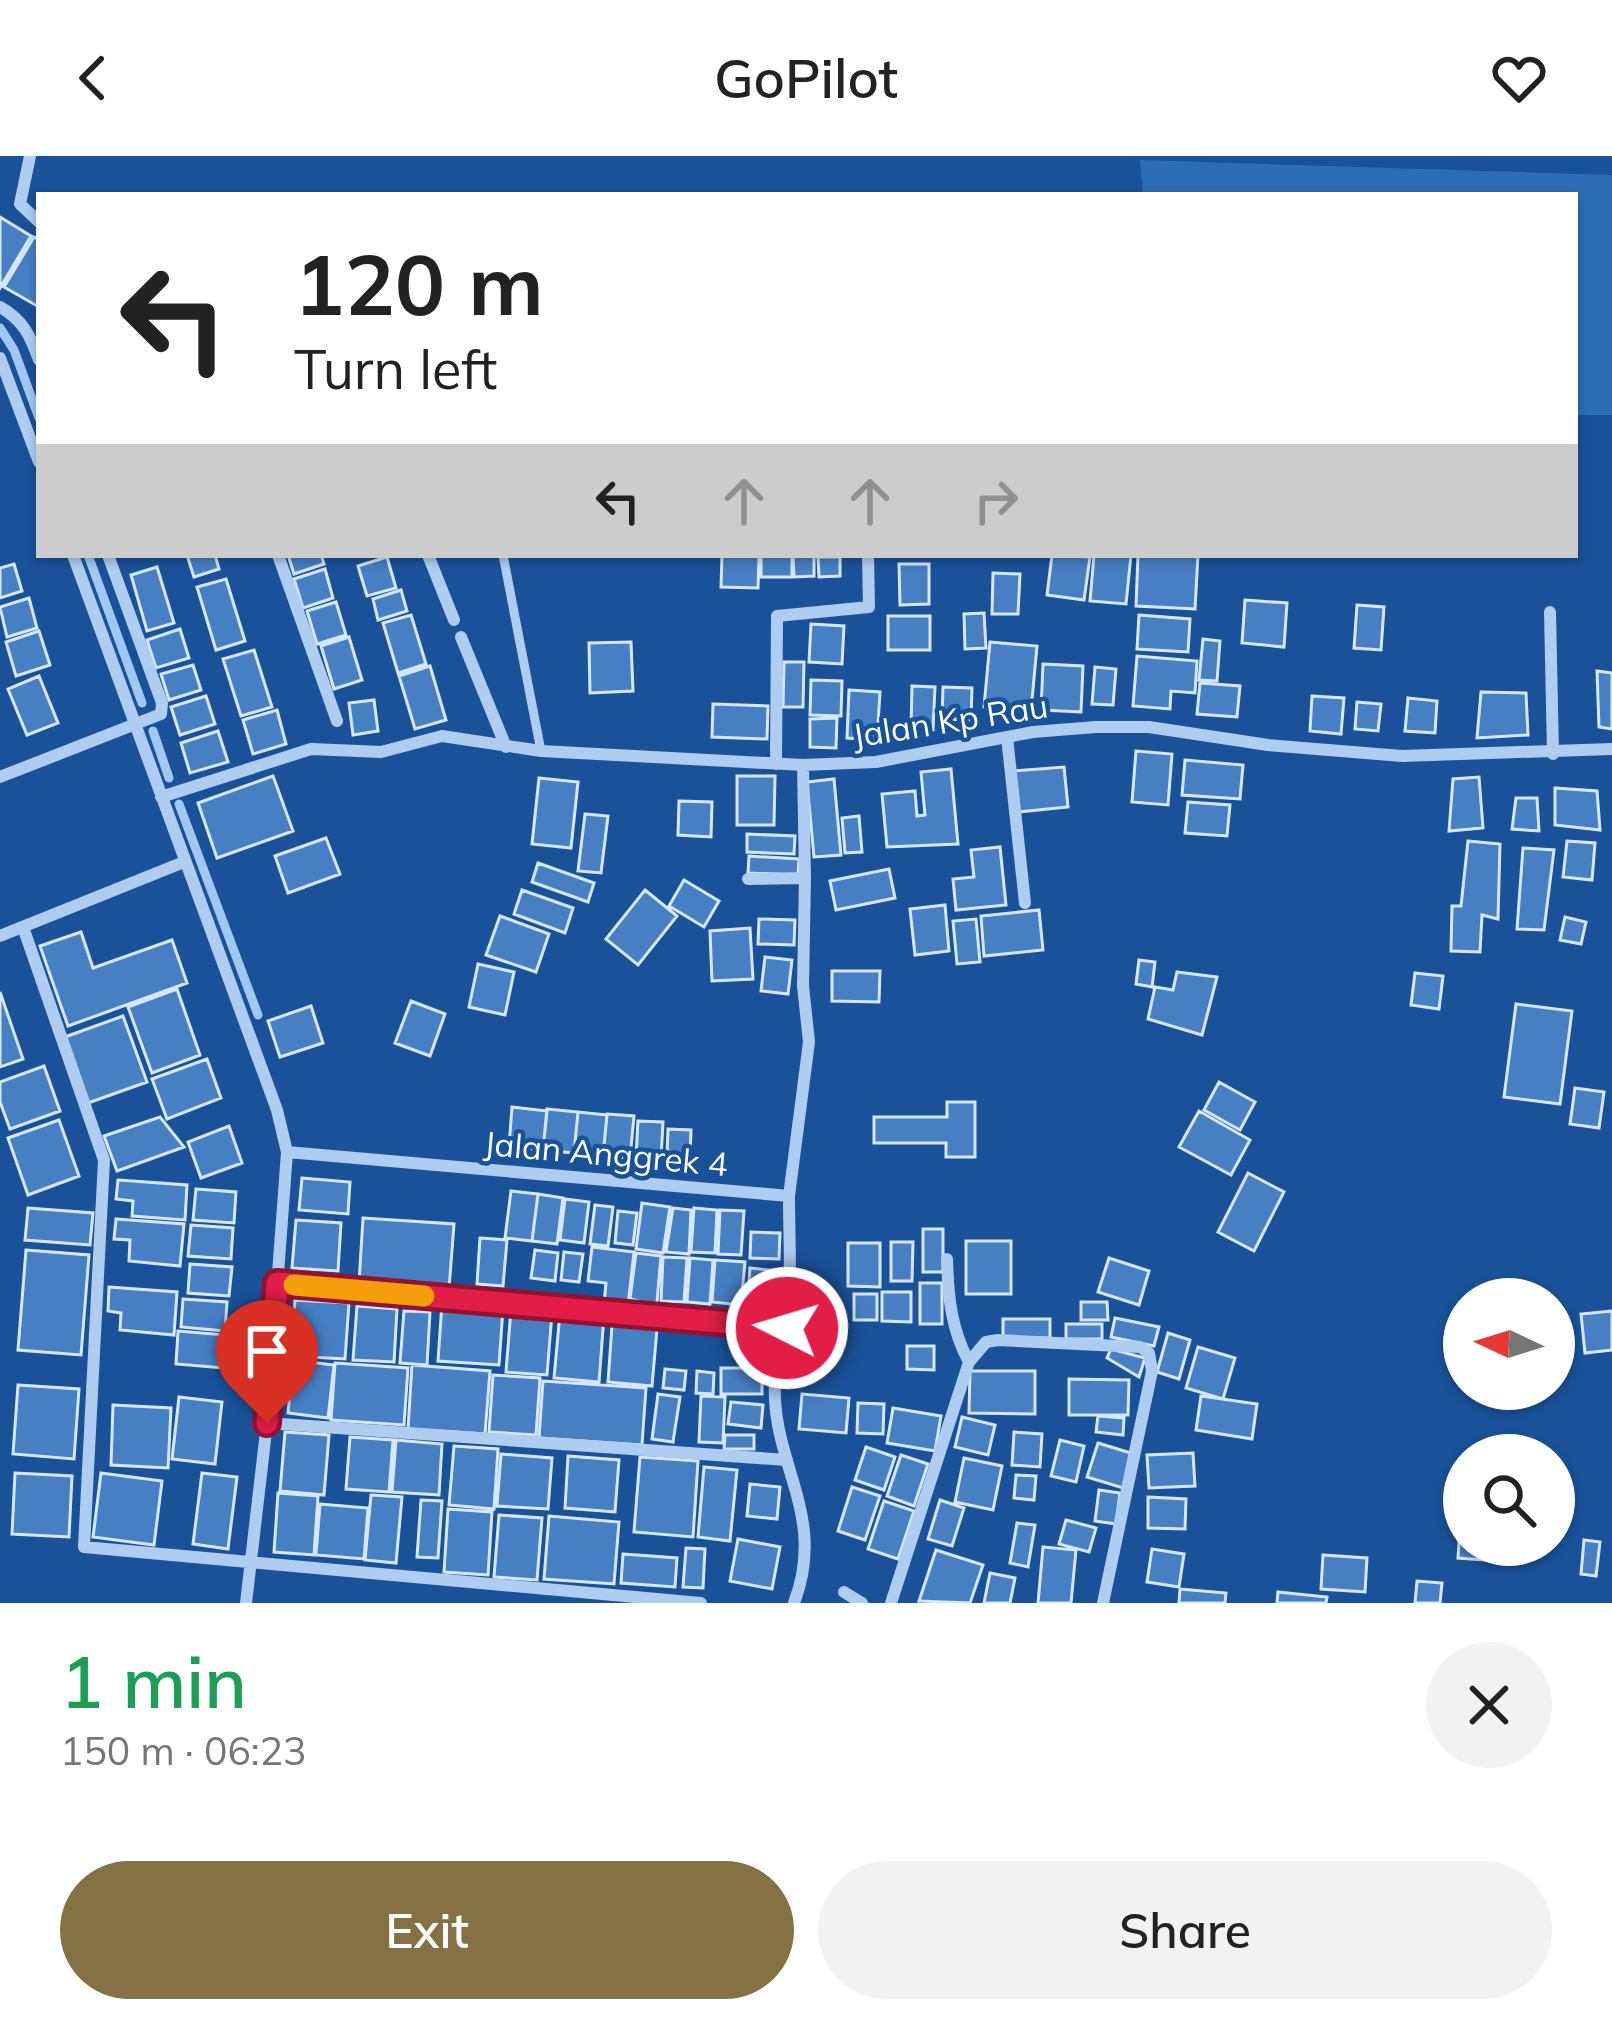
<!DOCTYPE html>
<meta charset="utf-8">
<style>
:root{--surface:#fff;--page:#f2f2f2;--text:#222;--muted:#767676;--accent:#857244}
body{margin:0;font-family:Mulish,sans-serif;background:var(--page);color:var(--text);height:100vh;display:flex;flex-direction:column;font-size:45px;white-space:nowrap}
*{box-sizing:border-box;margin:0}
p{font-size:39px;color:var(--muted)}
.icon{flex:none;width:66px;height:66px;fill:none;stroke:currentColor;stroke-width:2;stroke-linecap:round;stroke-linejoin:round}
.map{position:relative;height:1447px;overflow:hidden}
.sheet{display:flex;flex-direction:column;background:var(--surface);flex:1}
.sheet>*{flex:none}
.top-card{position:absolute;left:36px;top:36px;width:1542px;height:366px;border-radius:0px;box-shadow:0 3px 9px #0004;background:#fff;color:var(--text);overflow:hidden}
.needle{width:78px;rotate:274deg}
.tools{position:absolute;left:1443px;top:1122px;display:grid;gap:24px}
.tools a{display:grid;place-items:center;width:132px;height:132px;border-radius:50%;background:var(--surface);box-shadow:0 3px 9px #0004;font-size:60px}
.pin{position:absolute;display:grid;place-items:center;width:102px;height:102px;color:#fff;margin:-123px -51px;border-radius:50% 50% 50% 0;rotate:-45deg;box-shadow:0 0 12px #0007}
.pin .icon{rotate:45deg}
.me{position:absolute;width:132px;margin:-66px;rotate:275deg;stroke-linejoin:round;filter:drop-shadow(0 0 9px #0008)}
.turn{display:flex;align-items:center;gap:42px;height:252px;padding:0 60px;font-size:54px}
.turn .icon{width:156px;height:156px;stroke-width:2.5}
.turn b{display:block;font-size:84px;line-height:102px}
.lanes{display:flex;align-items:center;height:114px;padding:0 60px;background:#0003;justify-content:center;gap:60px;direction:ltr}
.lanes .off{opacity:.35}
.round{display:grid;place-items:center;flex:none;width:126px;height:126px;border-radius:63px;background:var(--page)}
.overview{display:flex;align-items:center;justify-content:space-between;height:204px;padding:0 60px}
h1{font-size:72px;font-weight:600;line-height:90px;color:#1e9e55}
.primary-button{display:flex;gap:24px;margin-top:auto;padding:24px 60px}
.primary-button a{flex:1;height:138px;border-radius:72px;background:var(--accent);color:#fff;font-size:48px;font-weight:600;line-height:138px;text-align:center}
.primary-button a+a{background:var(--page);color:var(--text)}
header{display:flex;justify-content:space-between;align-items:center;height:156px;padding:0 60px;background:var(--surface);font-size:54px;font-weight:600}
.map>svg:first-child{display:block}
.green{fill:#2d6db7}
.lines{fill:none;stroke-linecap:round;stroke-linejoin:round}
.stream{stroke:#a1c8f3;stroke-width:9}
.building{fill:#467fc2;stroke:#d6e7fc;stroke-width:3}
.service{stroke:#aecdf1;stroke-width:9}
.minor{stroke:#aecdf1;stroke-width:12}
.route-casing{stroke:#92132f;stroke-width:30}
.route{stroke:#e11d48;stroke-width:21}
.slow{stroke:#f59e0b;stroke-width:21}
.labels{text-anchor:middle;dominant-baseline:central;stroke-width:9;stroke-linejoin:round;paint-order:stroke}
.street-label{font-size:33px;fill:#fff;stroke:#195299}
</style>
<header><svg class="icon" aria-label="back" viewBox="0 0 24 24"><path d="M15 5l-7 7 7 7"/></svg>GoPilot<svg class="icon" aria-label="heart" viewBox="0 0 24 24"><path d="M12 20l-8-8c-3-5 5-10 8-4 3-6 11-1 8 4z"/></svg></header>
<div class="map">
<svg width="1612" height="1447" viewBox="0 0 1612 1447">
<rect width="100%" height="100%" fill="#195299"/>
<path class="green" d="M1140 4 1612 19V259H1575V39H1143Z"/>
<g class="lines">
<path class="stream" d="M0 172 14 194 39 262
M88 399 142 547
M153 575 169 622
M179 648 258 859"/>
</g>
<path class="building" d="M0 61 31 80 0 132Z
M34 81 39 84V151L4 131Z
M187 399H215L219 413 194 421Z
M288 399H321L324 408 294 418Z
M722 399H759L758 432 721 431Z
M761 399H792V421H761Z
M793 399H814V420L794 421Z
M1052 399 1090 401 1084 444 1047 439Z
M1094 399H1131L1126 448 1090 445Z
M1138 399H1198L1195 453 1136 450Z
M387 401 396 432 367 440 358 410Z
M818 401H840V420L819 421Z
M14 408 22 435 0 442V412Z
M899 408H929V448L900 449Z
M157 411 174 467 147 475 131 419Z
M325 413 333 442 303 452 294 423Z
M993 417 1020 418 1018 458H992Z
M226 423 245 485 216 494 197 431Z
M401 434 407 455 378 464 373 443Z
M29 442 37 472 7 481 0 451Z
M1245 444 1287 447 1284 491 1242 487Z
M336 446 346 479 317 488 307 455Z
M1357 449 1384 451 1381 494 1354 492Z
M984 457 986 492 965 493 964 458Z
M411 459 426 508 398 517 383 467Z
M1139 459 1190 463 1188 496 1137 493Z
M888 460H930V494H888Z
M811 468 844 470 842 508 809 506Z
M180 473 189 502 156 512 147 484Z
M39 475 50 509 16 520 6 486Z
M349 481 362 524 334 533 321 490Z
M1203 483 1220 485 1217 525 1199 524Z
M631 486 633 535 590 537 589 487Z
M990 486 1037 490 1031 555 984 551Z
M254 494 272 551 241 560 223 503Z
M1137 500 1197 505 1195 537 1171 535 1170 553 1133 550Z
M784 506H804L803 551H783Z
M1043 508 1083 510 1081 556 1041 554Z
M193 509 201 534 169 544 161 518Z
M430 510 446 564 415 573 399 520Z
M1095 511 1116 513 1113 549 1092 548Z
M1597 515 1612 517V573L1599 571Z
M39 520 58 567 27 579 8 533Z
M811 524 842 525 841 560 810 559Z
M1200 527 1240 530 1237 561 1197 558Z
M912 530 935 531 933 574 911 573Z
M943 531 972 532 971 564 942 563Z
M849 534 880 536 877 584 847 582Z
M1481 536 1526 537 1528 579 1477 582Z
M206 540 215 568 180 579 171 551Z
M1312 540 1344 542 1341 578 1310 575Z
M1408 542 1437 545 1435 577 1405 575Z
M374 544 378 575 353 579 349 547Z
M1357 546 1381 548 1378 575 1355 573Z
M713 548 768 550 767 583 712 581Z
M277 554 286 588 253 598 243 564Z
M837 562 836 592 810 591V563Z
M218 575 228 606 190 617 181 587Z
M1136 595 1172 598 1168 649 1132 646Z
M1185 604 1243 609 1240 643 1182 639Z
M1064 611 1068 651 1018 656 1014 615Z
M951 613 958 688 887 691 882 638 915 635 917 660 925 659 921 616Z
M273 620 293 675 217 702 198 647Z
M737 620H775L774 669H737Z
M1479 621 1483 672 1449 675 1453 623Z
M539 622 578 626 571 692 532 688Z
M834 623 841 699 814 701 807 626Z
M1555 632 1597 635 1600 674 1555 669Z
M1516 642H1537L1539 675 1512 673Z
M679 645 712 646 711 681 678 679Z
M1188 646 1230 649 1227 680 1185 677Z
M585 658 608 660 601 717 578 715Z
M859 660 862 696 845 697 842 662Z
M747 678 795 680 794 698 747 696Z
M326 682 340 718 288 737 275 700Z
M1468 685 1500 688 1498 763 1482 759 1480 796 1451 795 1452 750H1461Z
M1567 685 1595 687 1592 724 1563 721Z
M1000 691 1006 749 956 754 953 723 974 721 971 694Z
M1523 692 1554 694 1544 774 1517 773Z
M749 700 799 703 798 719 748 717Z
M538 707 594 727 588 746 532 726Z
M889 713 895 742 836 754 830 725Z
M684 724 719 745 704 771 669 750Z
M522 734 573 752 565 777 514 758Z
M645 734 677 760 638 809 606 783Z
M945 749 949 795 915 799 910 753Z
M1039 754 1043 794 984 800 981 760Z
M500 760 549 778 536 816 486 799Z
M1565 761 1586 766 1581 788 1560 784Z
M759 763 795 764 794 789 758 788Z
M976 763 980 806 957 808 953 765Z
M750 772 753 823 712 825 710 775Z
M81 776 93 812 172 784 187 827 68 870 40 790Z
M765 801 792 804 788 838 761 835Z
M1139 804 1155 806 1152 831 1136 828Z
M478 808 514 816 505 859 469 851Z
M832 815H880L879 846 832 845Z
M1177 816 1217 821 1202 879 1148 863 1155 831 1173 834Z
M1415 817 1443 820 1439 853 1411 849Z
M177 833 200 899 152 917 128 851Z
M0 836 23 903 0 911Z
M411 845 445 858 430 900 395 887Z
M1516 848 1572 855 1560 948 1504 941Z
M311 850 323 887 280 901 268 865Z
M123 860 147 926 88 947 65 881Z
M207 903 221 942 167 963 152 923Z
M44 910 60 955 10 973 0 946V926Z
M1219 926 1255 946 1240 974 1204 954Z
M1575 932 1604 936 1599 972 1570 968Z
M947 946H975V1001H946V987H874V961H947Z
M512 951 547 955 543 994 509 991Z
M547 953 578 956 574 997 543 994Z
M1199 955 1250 984 1231 1019 1179 991Z
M578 956 607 959 603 1000 574 997Z
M607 958 634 960 630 1002 603 1000Z
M160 961 184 991 117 1015 104 980Z
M59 964 79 1020 28 1039 8 982Z
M638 965 663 966 661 1002 636 1001Z
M229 970 242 1007 201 1022 188 986Z
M668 973 691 974 690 1002 667 1001Z
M1248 1017 1284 1036 1254 1095 1218 1076Z
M302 1022 350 1026 348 1058 299 1054Z
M118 1024 187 1029 185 1064 132 1060 133 1045 116 1043Z
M196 1033 236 1036 234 1067 193 1064Z
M511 1035 538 1038 532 1085 505 1082Z
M538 1038 563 1042 557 1088 532 1085Z
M565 1043 589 1046 584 1087 560 1084Z
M642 1047 670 1051 663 1097 636 1093Z
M595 1049 613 1051 608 1090 590 1088Z
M28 1052 93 1057 90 1089 25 1084Z
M673 1052 691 1054 689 1098 666 1096Z
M694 1052 717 1054 715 1097 691 1096Z
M720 1054 744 1055 741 1099 718 1098Z
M618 1055 637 1057 633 1089 615 1087Z
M363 1062 454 1068 449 1133 359 1127Z
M116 1063 184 1068 180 1110 129 1105 130 1084 114 1083Z
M296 1064 341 1067 338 1115 292 1112Z
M191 1069 233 1072 231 1103 188 1100Z
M923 1073H943V1116H923Z
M751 1076 780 1077 779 1103 750 1102Z
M480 1082 507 1084 503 1130 477 1128Z
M966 1085H1011V1138H966Z
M891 1086H913L912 1125H891Z
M848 1087H880V1131L848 1130Z
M592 1091 634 1096 628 1150 604 1148 606 1127 588 1125Z
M26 1094 89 1099 81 1199 18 1194Z
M535 1094 558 1097 555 1125 531 1122Z
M564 1096 583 1098 579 1126 561 1124Z
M636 1097 661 1100 656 1158 637 1155 638 1145 630 1143Z
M663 1101 687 1102 684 1146 661 1145Z
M690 1102 713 1104 710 1148 687 1146Z
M1109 1102 1149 1115 1139 1149 1098 1136Z
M715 1104 745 1106 741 1149 712 1146Z
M190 1108 232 1111 229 1140 188 1137Z
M750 1112 779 1115 775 1157 747 1155Z
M920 1127H942V1168H920Z
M109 1131 177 1136 174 1179 120 1174 121 1157 108 1155Z
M882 1136H911V1166L882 1165Z
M854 1138H877V1164H854Z
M183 1143 227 1146 225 1175 181 1171Z
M295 1144 349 1147 345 1203 291 1200Z
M1081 1146H1107L1108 1164H1081Z
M442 1147 503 1152 499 1209 438 1205Z
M357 1150 397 1153 394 1206 353 1204Z
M511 1153 552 1157 547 1219 506 1216Z
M404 1155 430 1156 427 1209 400 1207Z
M1612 1155V1194L1585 1197 1581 1158Z
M560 1157 604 1160 599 1226 554 1222Z
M1115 1162 1159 1171 1154 1190 1111 1181Z
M1003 1163H1050V1182H1003Z
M1066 1168H1102V1183H1066Z
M612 1170 657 1173 652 1230 608 1226Z
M178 1175 226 1179 223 1212 176 1208Z
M1168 1177 1190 1184 1179 1223 1157 1216Z
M907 1190H934V1214L907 1213Z
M1198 1191 1235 1202 1223 1243 1186 1232Z
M1111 1193 1145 1202 1139 1221 1107 1202Z
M293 1204 334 1209 328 1262 288 1257Z
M335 1207 408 1212 404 1269 331 1264Z
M412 1209 490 1215 485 1278 408 1273Z
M721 1212H762V1238H721Z
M665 1213 686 1215 684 1234 663 1232Z
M697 1215 714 1217 713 1238 696 1237Z
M970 1215H1035V1258L969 1257Z
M493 1219 540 1222 536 1279 489 1276Z
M1069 1223 1129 1224 1128 1259H1069Z
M543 1225 646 1232 642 1289 539 1282Z
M18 1229 79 1233 74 1303 13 1298Z
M658 1238 680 1241 673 1286 652 1283Z
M802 1238 849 1242 846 1277 799 1273Z
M701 1240 725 1241 723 1287 699 1286Z
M1201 1240 1257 1248 1252 1283 1196 1274Z
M179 1241 222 1246 215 1308 172 1303Z
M731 1246 763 1249 761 1272 728 1268Z
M858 1247 884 1248 883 1278 857 1277Z
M113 1249 171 1252 168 1312 111 1309Z
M893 1252 941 1260 935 1295 887 1287Z
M1098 1260 1124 1262 1123 1279 1096 1276Z
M962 1261 995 1269 988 1299 955 1291Z
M285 1276 329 1279 324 1339 280 1335Z
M1014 1276 1042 1278 1040 1311 1012 1309Z
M725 1279H754V1293H724Z
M350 1281 393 1284 389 1336 346 1333Z
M396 1284 442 1288 439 1339 392 1336Z
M1060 1284 1084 1290 1076 1326 1051 1320Z
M1098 1287 1134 1298 1123 1332 1087 1321Z
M454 1290 498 1293 494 1353 449 1349Z
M866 1291 895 1301 884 1334 855 1324Z
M1193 1297 1195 1330 1149 1332 1147 1299Z
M501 1298 552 1302 548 1353 497 1350Z
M901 1299 928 1308 914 1350 887 1340Z
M568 1300 619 1304 615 1356 565 1352Z
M640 1301 698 1305 693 1381 634 1376Z
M964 1302 1002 1310 993 1354 955 1346Z
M704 1311 737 1314 730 1385 698 1381Z
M15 1317 72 1320 69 1381 12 1378Z
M101 1317 162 1325 154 1389 93 1381Z
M202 1317 237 1321 228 1393 193 1388Z
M1016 1319 1036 1320 1034 1344 1014 1342Z
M750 1328 780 1331 777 1363 747 1360Z
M852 1331 880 1340 865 1384 838 1375Z
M1099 1334 1120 1337 1116 1368 1095 1365Z
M278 1337 318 1340 314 1399 274 1396Z
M371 1339 402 1341 396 1407 365 1404Z
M1148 1341 1186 1343 1185 1373 1148 1372Z
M421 1344 442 1345 438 1402 417 1401Z
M940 1344 964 1352 952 1390 928 1383Z
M884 1345 914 1355 898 1403 868 1393Z
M320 1348 368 1352 364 1403 316 1399Z
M448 1353 492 1356 488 1419 444 1416Z
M1461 1355 1464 1389H1512L1511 1406 1458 1402Z
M499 1359 542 1362 537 1424 494 1421Z
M549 1360 619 1366 614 1428 544 1423Z
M1066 1364 1096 1372 1089 1396 1059 1388Z
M1017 1367 1035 1369 1028 1411 1010 1407Z
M738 1383 780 1391 772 1433 730 1425Z
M1584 1384 1600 1386 1596 1420 1581 1418Z
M1043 1391 1076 1394 1071 1447H1038Z
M686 1392 705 1393 703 1432 683 1431Z
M1152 1393 1184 1398 1179 1431 1147 1426Z
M936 1394 983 1409 970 1447 919 1445Z
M623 1398 677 1402 675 1431 621 1427Z
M1323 1399 1367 1402 1365 1436 1321 1433Z
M990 1417 1015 1422 1010 1447H984Z
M1417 1425 1442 1427 1440 1447H1415Z
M1180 1433 1226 1437 1225 1447H1179Z
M1278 1436 1327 1441 1326 1447H1277Z"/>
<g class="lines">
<path class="service" d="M503 399 541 595"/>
<path class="minor" d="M30 0 20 48 39 66
M0 151C23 164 30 179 39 204
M0 202 39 306
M73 399 277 954 287 996 267 1267 246 1447
M278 399 337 565
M428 399 454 464
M1550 456 1553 598
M461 481 506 591
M1007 581 1025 747
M776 608 777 460 869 451 868 399
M0 621 161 558 162 547 108 399
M161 641 311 593 381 596 442 580 541 595 803 609 876 606 1033 576 1096 571H1149L1268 589 1402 600 1612 593
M748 723 805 722 803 609
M23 771 104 1004 84 1391 701 1447
M0 780 184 706
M287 996 789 1040C789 1083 792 1127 787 1169 785 1187 776 1205 775 1223 770 1308 828 1358 794 1447
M789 1040 809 886 803 830 805 722
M947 1103C948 1140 951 1173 969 1206
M277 1127 787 1172
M267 1267 787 1304
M844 1436 862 1447
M891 1447 969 1206 986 1186 998 1184 1140 1191 1149 1197 1152 1215 1103 1447"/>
</g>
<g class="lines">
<g class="route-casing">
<path id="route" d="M267 1267 277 1127 787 1172"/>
</g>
<use href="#route" class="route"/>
<path class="slow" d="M294 1129 424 1140"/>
</g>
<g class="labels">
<g class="street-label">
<text transform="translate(950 564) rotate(-9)">Jalan Kp Rau</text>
<text transform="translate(606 997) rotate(5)">Jalan Anggrek 4</text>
</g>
</g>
</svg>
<div class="tools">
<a><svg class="needle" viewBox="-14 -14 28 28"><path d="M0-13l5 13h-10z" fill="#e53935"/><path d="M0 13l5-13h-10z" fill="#767676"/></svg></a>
<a><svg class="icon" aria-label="search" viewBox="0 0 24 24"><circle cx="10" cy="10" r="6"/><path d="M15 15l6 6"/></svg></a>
</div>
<div class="pin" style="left:267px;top:1267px;background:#d93025"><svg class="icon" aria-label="arrive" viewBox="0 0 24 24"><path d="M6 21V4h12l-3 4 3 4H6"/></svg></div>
<svg class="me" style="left:787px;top:1172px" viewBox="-20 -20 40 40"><circle r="17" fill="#e11d48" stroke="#fff" stroke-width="3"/><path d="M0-11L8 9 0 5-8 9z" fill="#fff"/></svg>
<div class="top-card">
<div class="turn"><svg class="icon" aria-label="left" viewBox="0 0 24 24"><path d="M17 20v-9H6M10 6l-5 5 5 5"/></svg><div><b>120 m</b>Turn left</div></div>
<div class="lanes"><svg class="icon" aria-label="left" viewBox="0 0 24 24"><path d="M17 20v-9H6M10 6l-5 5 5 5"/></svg><svg class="icon off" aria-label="ahead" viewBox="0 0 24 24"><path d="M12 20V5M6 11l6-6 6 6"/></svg><svg class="icon off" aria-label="ahead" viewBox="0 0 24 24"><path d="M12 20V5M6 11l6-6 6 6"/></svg><svg class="icon off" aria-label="right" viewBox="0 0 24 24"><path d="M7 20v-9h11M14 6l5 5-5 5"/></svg></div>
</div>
</div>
<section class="sheet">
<div class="overview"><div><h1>1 min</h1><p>150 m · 06:23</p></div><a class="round"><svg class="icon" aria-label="close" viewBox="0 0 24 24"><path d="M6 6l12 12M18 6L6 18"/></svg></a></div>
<div class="primary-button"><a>Exit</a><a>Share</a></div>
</section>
